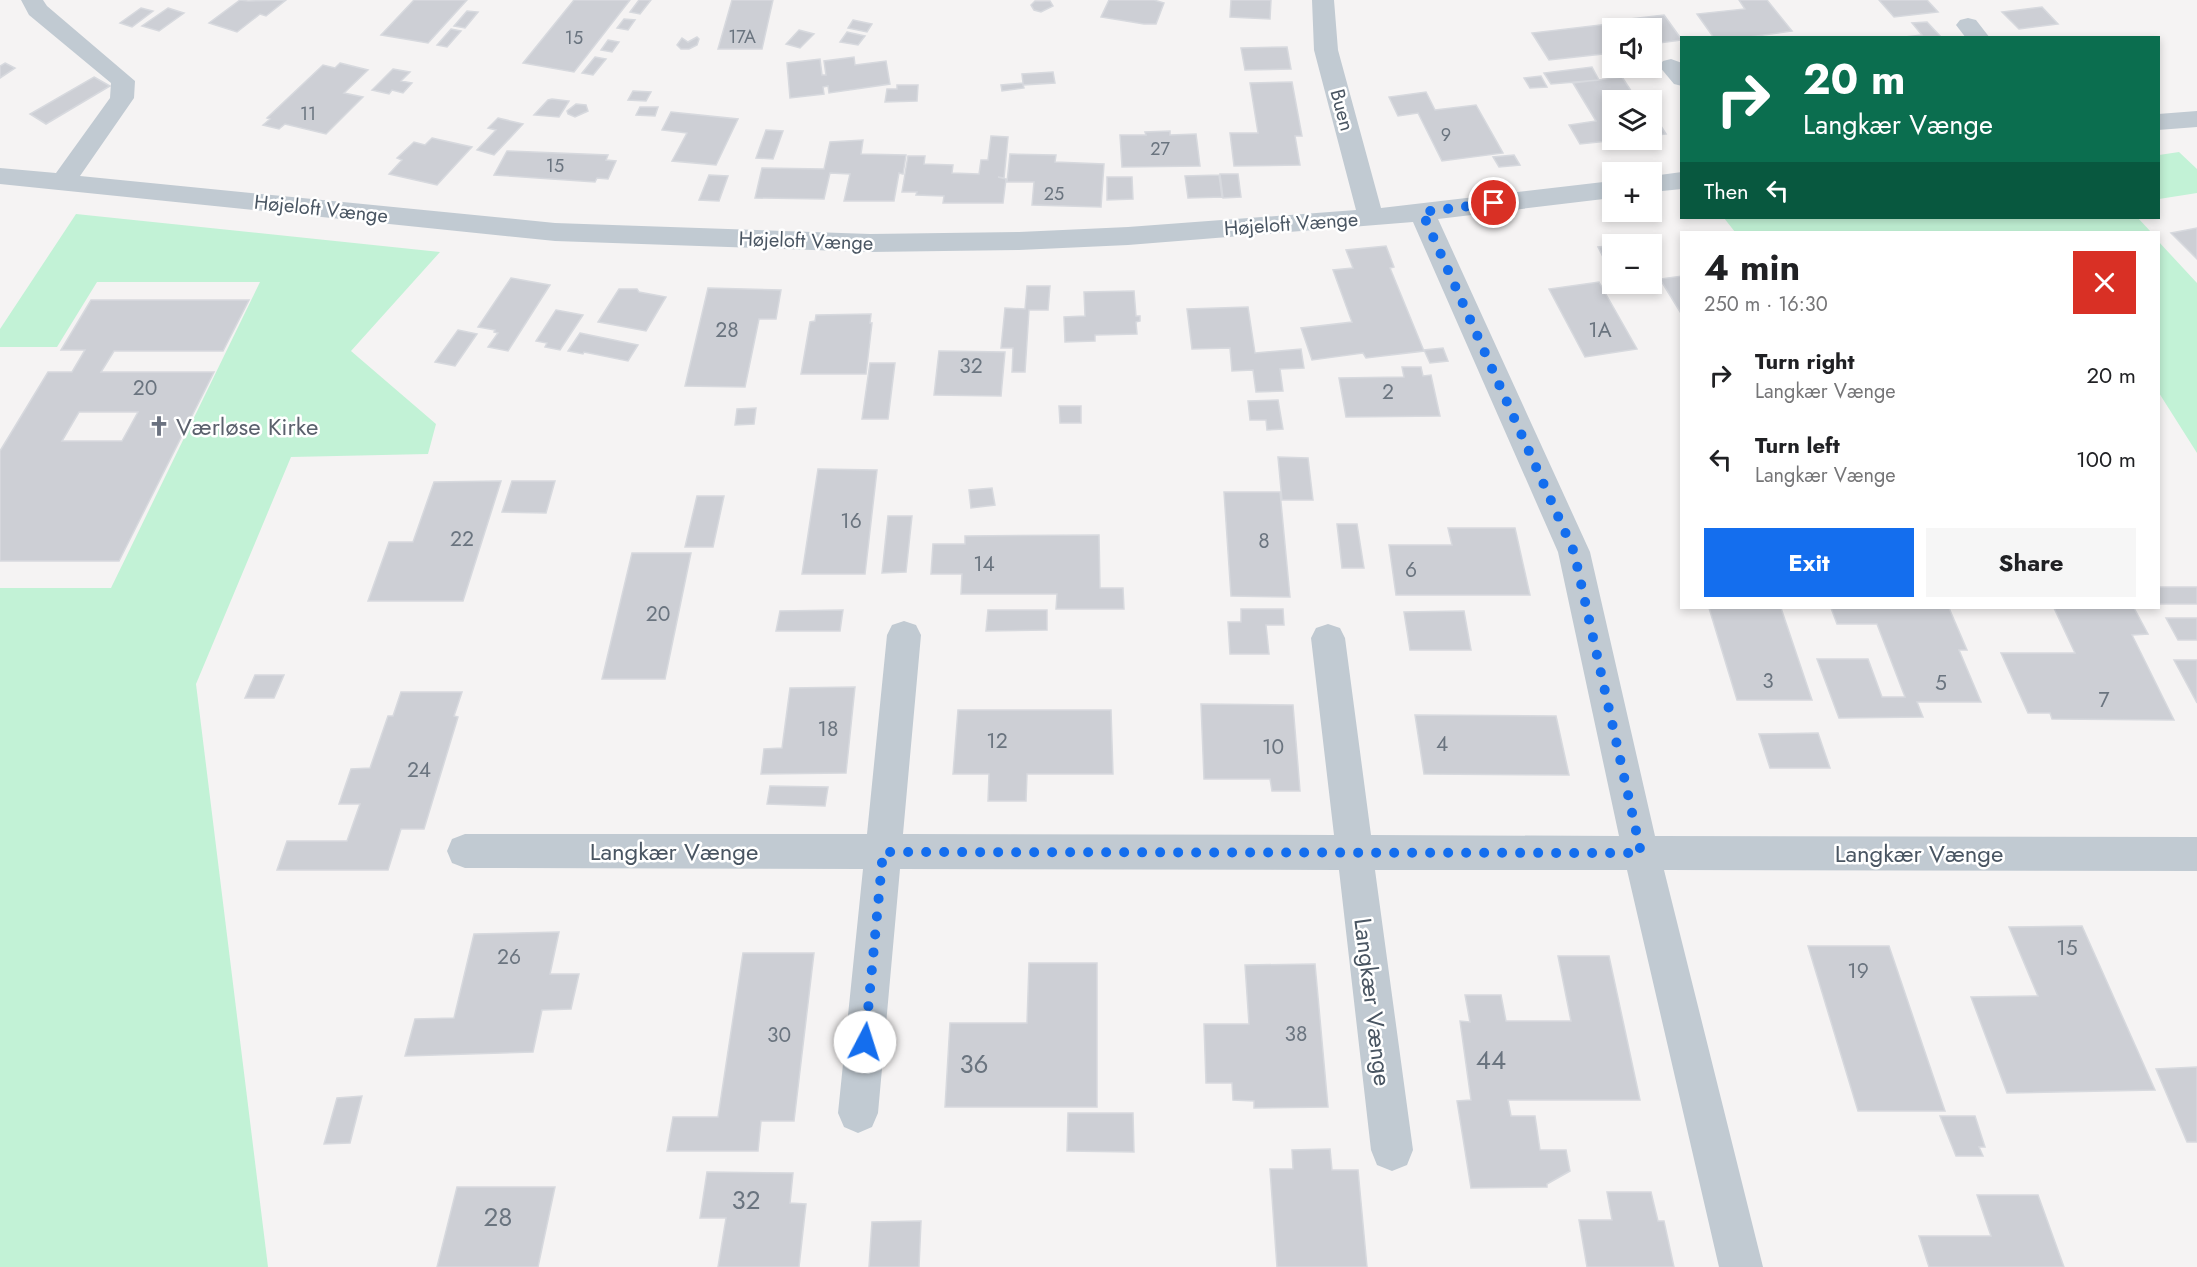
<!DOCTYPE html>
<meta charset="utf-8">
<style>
:root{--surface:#fff;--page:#f6f6f6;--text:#202124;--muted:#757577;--accent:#146eee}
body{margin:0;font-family:Jost,sans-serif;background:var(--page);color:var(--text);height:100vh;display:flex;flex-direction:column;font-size:22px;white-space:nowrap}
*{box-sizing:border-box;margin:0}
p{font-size:20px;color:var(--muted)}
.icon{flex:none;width:33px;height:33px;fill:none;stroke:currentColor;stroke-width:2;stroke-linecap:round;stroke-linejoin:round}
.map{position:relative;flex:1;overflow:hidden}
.drawer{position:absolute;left:1680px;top:231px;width:480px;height:378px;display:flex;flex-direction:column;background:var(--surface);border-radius:0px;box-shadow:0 3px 9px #0003}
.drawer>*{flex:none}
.top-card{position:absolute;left:1680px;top:36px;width:480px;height:183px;border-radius:0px;box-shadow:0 3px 9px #0003;background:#0b6e4f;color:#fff;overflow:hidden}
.tools{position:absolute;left:1602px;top:18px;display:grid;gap:12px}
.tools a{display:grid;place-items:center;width:60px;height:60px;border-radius:0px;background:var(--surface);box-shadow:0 3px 9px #0003;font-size:30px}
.pin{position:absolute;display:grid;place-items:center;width:51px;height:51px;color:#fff;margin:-26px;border:3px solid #fff;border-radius:50%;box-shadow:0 2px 6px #0007}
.me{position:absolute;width:66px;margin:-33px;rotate:5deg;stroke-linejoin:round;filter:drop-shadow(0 0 4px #0008)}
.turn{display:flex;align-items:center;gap:21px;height:126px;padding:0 24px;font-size:27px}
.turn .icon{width:78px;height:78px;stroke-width:2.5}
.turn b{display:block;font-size:42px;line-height:51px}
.then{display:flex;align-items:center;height:57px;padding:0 24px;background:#0003;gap:12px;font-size:22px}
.round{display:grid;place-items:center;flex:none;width:63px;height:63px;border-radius:0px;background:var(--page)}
.overview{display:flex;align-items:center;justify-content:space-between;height:102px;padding:0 24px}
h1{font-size:36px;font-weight:700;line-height:45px}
.cta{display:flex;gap:12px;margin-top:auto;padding:12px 24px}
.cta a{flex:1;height:69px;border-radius:0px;background:var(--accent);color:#fff;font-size:24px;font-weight:700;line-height:69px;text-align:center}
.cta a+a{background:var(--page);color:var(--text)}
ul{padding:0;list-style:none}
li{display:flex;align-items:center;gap:18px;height:84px;padding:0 24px}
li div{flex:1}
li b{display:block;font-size:22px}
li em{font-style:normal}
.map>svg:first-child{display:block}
.green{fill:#c2f2d6}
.building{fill:#cdcfd5;stroke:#d7d9de;stroke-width:1.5;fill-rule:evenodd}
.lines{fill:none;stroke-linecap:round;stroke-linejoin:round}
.minor{fill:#c1cad2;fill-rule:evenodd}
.route{stroke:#146eee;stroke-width:10;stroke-dasharray:0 18}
.labels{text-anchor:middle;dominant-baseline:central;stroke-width:5;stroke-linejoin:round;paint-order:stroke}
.far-number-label{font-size:18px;fill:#6a747f}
.far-street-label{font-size:20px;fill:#495562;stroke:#fff}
.number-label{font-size:21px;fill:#6a747f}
.worship-label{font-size:24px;fill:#5b616d;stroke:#fff;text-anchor:start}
.street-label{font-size:24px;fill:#495562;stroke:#fff}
.near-number-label{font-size:26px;fill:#6a747f}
</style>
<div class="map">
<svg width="2197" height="1267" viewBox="0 0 2197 1267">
<rect width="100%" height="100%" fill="#f5f3f3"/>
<path class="green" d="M2179 152 2197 169V193L2159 199V155Z
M76 214 440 252 351 351 436 424 428 454 291 457 196 684 268 1267H0V588H111L260 282H97L57 347H0V329Z
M1724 218H2138L2151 232H1735Z
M2158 241 2197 283V453L2159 393Z"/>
<path class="building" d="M240 0 248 1 286 0 266 16 260 14 237 32 209 23Z
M414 0H467L428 43 381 35Z
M574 0H630L574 72 523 63Z
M639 0H651L640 14 630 12Z
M732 0H773L762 49H718Z
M1109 0H1154L1164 3 1156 24H1144L1101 17Z
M1231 0H1271L1270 19 1230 17Z
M1739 0H1767L1792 31 1742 38H1714L1697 14 1745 9Z
M1879 0H1927L1938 12 1894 17Z
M1035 1H1050L1053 6 1041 12 1034 10 1031 5Z
M2042 7 2058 24 2019 29 2002 12Z
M141 8 153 11 132 27 120 23Z
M168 8 184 13 159 31 142 26Z
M467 11 478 12 465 28 454 26Z
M1664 15 1682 40 1652 44V28H1612V53L1549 60 1532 33 1617 23 1619 25 1623 24 1620 20Z
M624 19 635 20 628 30 617 28Z
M853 20 872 24 867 32 848 28Z
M1927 22 1942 38H1896L1922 35 1912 23Z
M451 29 461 31 447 47 437 45Z
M799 30 814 34 800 48 786 44Z
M847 32 865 36 858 45 840 42Z
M697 37 699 39 697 45 689 49H681L677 45 682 38 688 42Z
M608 40 619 42 612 52 601 50Z
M1287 47 1291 69 1245 70 1241 48Z
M595 57 606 59 593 75 582 73Z
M854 57 855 65 886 61 890 84 829 93 828 86 823 87 824 94 790 98 787 63 820 59 822 75H826L824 61Z
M5 63 15 68 0 78V66Z
M340 63 368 70 344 93 363 97 326 134 285 124 279 129 263 125 270 119 267 118 323 65 335 68Z
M1592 67 1599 80 1551 84 1544 73Z
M393 69 410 72 401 81 412 83 403 93 392 90 389 94 372 90Z
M1053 72 1055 83 1023 85 1024 88 1002 91 1001 85 1023 83 1022 74Z
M1541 76 1547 87 1530 88 1524 78Z
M94 77 110 86 46 124 30 114Z
M1622 77 1637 100H1612V140H1618L1580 144 1569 125 1596 121 1573 83Z
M1292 82 1302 136H1295L1300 165 1234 166 1230 133H1258L1250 83Z
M897 85H918L917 101 885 102 887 89H897Z
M633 91 651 92 646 101 628 100Z
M1426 92 1435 110 1476 105 1503 153 1442 161 1418 113 1398 116 1389 97Z
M552 99 569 101 559 117 534 115 548 100Z
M576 104 586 105 588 111 575 117 568 114 567 111Z
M640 107H658L655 116 636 115Z
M671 112 738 119 716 165 672 161 687 133 662 130Z
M1652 112 1666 134 1652 136Z
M498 118 523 124 494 155 477 150 496 130 488 128Z
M766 130 783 131 773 159 756 158Z
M1170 131V135L1196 134 1200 166 1122 167 1120 135H1146L1145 132Z
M991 136 1008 137 1004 178 998 177 1006 179 1003 203H943L944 196 916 195 917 192H902L908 156H925L924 164 953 165 952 173 979 174 981 160H988Z
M432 138 472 147 437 185 389 174 402 160 397 158 414 142 425 145Z
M863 140 861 154 906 155 903 174 899 173 894 201H844L850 174 830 173 824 199 755 198 762 168 824 169 830 142Z
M507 151 608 155 606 160 616 161 608 179 597 178 595 182 494 175Z
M1010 154 1056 155 1055 162 1104 164 1101 207 1032 205 1034 182H1007Z
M1514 155 1520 165 1499 167 1493 157Z
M1220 174H1238L1241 197 1223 198Z
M709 175 728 176 719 201 699 200Z
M1219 175 1222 197 1188 198 1185 176Z
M1107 177H1132L1133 199 1107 200Z
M2197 228V259L2171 233Z
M1386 246 1394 267 1390 268 1424 351 1366 358 1363 353 1312 360 1301 328 1352 322 1333 270 1353 268 1346 250Z
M1608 246 1612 254V262L1606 263 1598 247Z
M1682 276V315L1660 279Z
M511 278 550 285 508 351 488 347 498 333 494 332 495 330 478 327Z
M1599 282 1637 349 1585 357 1549 289Z
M1027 286H1050L1048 310H1029L1025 372H1012L1013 348H1001L1005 308 1025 309Z
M708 288 781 290 776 319H759L745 387 685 386Z
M619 289H637L639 292 666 297 646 331 598 322Z
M1134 291 1136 316H1140V321L1136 322 1137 334 1095 335V341L1065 342 1064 317 1085 316 1084 292Z
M91 300H249L223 351H114L101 372H214L119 561H0V451L48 372H72L85 350H61ZM79 412H138L122 441H62Z
M1248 307 1255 353 1301 349 1304 368 1280 369 1283 391 1256 392 1253 370 1232 371 1230 348 1192 349 1187 309Z
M556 310 583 315 560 350 545 347 547 343 536 341Z
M871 314 870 323H872L866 374H801L810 322 815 321 816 315Z
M458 330 477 334 455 366 435 362Z
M580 333 638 345 628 361 584 352 583 354 568 351Z
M1443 348 1448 361 1430 363 1424 350Z
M939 351 1005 352 1001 396 934 395Z
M870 363H895L888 419H862Z
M1402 367H1421L1423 376 1431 375 1440 416 1346 417 1339 378 1404 377Z
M1278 400 1283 429 1267 430 1266 420H1250L1248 401Z
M1059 406H1081V423H1060Z
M756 408 754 424 735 425 737 409Z
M1278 457 1308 458 1313 500H1282Z
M818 469 877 470 865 574H802Z
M501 481 463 601H368L389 542H413L434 482Z
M512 481H555L546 513 502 512Z
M992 488 995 505 971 508 969 490Z
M1224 492H1280L1290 597 1231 596Z
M697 496H724L713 547H685Z
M888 516H912L906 572 882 573Z
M1337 524H1357L1364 568H1342Z
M1448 528H1515L1530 595H1396L1389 545H1452Z
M1099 535 1100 588H1123L1124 609H1056L1057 594H961L962 574H931L933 544H965V536Z
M632 553H691L665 679H602Z
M2158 587H2197V604H2158Z
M1709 608H1781L1812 700H1737Z
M1831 608H1949L1967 650H1959L1981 702H1917L1923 717 1839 718 1817 659H1868L1882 697H1905L1877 624H1837Z
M2054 608H2134L2148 634 2132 635 2174 720 2052 719 2050 713H2028L2001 653H2075Z
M1241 609H1283L1284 625H1266L1269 654H1230L1228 622H1241Z
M843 610 840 631H776L780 611Z
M988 610H1047V630L986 631Z
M1464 611 1471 650H1410L1404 612Z
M2166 618H2197V640H2178Z
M2174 660H2197V703Z
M255 675H284L274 698H245Z
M855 687 846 773 761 774 764 749 782 748 790 688Z
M401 692H462L454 716 458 717 424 829H401L388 870H277L287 841H347L360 804H339L351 769 370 768 388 716H393Z
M1201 704 1293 705 1300 791H1272L1270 779H1204Z
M958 710H1111L1113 774H1027L1026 801H988L989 774H953Z
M1415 715 1556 716 1569 775 1424 774Z
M1818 733 1830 768H1770L1759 734Z
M770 786 828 787 825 806 767 804Z
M2082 926 2155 1090 2007 1093 1971 997 2038 996 2009 927Z
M559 932 550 974H579L571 1009 542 1010 533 1052 405 1056 415 1019 454 1018 474 934Z
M1808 946H1889L1945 1111H1858Z
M743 953H814L794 1121H761L758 1151H667L673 1117H718Z
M1558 956H1609L1640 1100H1508L1511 1116H1535L1540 1150H1566L1570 1171 1547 1184V1187L1471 1188 1457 1101 1471 1100 1460 1021 1470 1022 1465 995H1501L1506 1021H1571Z
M1029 963H1097V1107H945L950 1023H1027Z
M1315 964 1328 1107 1254 1108V1101L1233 1100 1232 1083H1206L1204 1024H1249L1245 965Z
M2197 1067V1142H2187L2156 1069Z
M362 1096 350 1143 324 1144 337 1098Z
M1068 1113H1133L1134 1152 1067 1151Z
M1940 1116H1975L1985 1147H1979L1983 1156H1956Z
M1330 1149 1332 1170H1358L1367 1267H1277L1270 1169H1293L1292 1150Z
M707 1172 793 1173 790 1203 806 1204 799 1267H718L726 1218H700Z
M457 1187H555L538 1267H437Z
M1607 1192H1651L1658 1221H1664L1674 1267H1587L1579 1220H1612Z
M1977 1195H2038L2064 1267H1929L1919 1236H1991Z
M921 1221 919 1267H869L872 1222Z"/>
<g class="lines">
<path class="minor" d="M21 0H43L47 6 135 81 134 98 80 176 555 223 870 234 1019 232 1128 227 1356 210 1314 50 1312 0H1334L1338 50 1381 208 1612 181V198L1438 219 1590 552 1655 836 2197 837V871L1664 870 1763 1267H1719L1627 870H1375L1413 1150 1407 1165 1392 1171 1377 1165 1371 1150 1339 870 900 869 878 1113 872 1127 858 1133 844 1127 838 1113 863 869 465 868 452 863 447 851 452 839 465 834H867L887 635 892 625 904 621 916 625 921 635 903 834 1334 835 1311 638 1316 628 1328 624 1340 628 1345 638 1371 835 1619 836 1558 552 1413 222 1128 245 1019 250 870 252 555 241 0 184V168L56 173 110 98 111 83 29 15Z
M1968 18 1976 20 1990 38H1966L1956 25 1960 20Z
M1671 59 1682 63V86L1674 84 1659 66 1663 61Z
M2197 111V127L2158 130V114Z
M1682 172V189L1652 192V176Z"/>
</g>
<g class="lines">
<path class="route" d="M865 1042 883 852 1641 853 1574 552 1422 212 1494 203"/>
</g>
<defs>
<g id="church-bare" transform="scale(1.62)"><path d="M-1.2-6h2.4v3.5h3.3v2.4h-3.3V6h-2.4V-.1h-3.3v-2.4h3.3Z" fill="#6b7280" stroke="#fff" stroke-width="2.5" paint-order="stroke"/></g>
</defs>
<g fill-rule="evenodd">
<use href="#church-bare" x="159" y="426"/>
</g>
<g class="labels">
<g class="far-number-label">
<text x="742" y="37">17A</text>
<text x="574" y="38">15</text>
<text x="308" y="114">11</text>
<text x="1446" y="135">9</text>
<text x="1160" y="149">27</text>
<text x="555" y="166">15</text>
<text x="1054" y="194">25</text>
</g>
<g class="far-street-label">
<text transform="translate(1342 110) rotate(75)">Buen</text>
<text transform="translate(321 209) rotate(6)">Højeloft Vænge</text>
<text transform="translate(1291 224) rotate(-4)">Højeloft Vænge</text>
<text transform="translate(806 241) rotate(2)">Højeloft Vænge</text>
</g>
<g class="number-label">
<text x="727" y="330">28</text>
<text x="1600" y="330">1A</text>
<text x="971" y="366">32</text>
<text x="145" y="388">20</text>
<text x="1388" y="392">2</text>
<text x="851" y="521">16</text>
<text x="462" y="539">22</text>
<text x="1264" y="541">8</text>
<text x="984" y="564">14</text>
<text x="1411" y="570">6</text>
<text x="658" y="614">20</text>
<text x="1768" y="681">3</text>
<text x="1941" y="683">5</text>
<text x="2104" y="700">7</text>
<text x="828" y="729">18</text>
<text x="997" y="741">12</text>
<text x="1442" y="744">4</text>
<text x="1273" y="747">10</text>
<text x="419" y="770">24</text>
<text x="2067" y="948">15</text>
<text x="509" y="957">26</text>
<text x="1858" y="971">19</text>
<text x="1296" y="1034">38</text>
<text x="779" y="1035">30</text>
</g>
<g class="worship-label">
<text x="176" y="426">Værløse Kirke</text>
</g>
<g class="street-label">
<text x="674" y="851">Langkær Vænge</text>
<text x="1919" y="853">Langkær Vænge</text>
<text transform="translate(1373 1002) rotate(83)">Langkær Vænge</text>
</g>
<g class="near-number-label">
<text x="1491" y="1060">44</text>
<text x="974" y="1064">36</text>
<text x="746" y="1200">32</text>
<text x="498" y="1217">28</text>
</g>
</g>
</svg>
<div class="tools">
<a><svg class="icon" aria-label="sound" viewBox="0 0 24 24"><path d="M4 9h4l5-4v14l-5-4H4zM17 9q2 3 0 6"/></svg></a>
<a><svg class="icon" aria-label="layers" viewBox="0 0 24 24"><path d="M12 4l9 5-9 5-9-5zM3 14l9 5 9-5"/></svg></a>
<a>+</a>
<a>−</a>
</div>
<div class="pin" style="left:1494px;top:203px;background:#d93025"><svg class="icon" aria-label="arrive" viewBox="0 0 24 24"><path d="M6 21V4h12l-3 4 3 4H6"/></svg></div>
<svg class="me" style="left:865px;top:1042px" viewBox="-20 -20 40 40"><circle r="19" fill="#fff"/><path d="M0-13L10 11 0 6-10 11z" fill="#146eee"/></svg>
<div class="top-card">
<div class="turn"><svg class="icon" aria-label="right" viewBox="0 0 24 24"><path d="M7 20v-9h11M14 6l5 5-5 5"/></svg><div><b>20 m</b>Langkær Vænge</div></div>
<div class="then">Then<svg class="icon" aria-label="left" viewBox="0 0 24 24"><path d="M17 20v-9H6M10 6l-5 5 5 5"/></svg></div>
</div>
<section class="drawer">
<div class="overview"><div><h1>4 min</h1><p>250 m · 16:30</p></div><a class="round" style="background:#d93025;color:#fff"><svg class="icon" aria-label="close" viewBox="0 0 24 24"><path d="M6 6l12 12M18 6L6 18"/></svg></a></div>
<ul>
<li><svg class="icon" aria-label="right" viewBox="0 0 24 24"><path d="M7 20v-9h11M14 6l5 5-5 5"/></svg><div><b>Turn right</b><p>Langkær Vænge</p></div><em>20 m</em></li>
<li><svg class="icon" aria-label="left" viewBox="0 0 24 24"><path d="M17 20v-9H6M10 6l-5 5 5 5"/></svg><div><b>Turn left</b><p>Langkær Vænge</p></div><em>100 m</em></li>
</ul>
<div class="cta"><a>Exit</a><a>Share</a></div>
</section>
</div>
